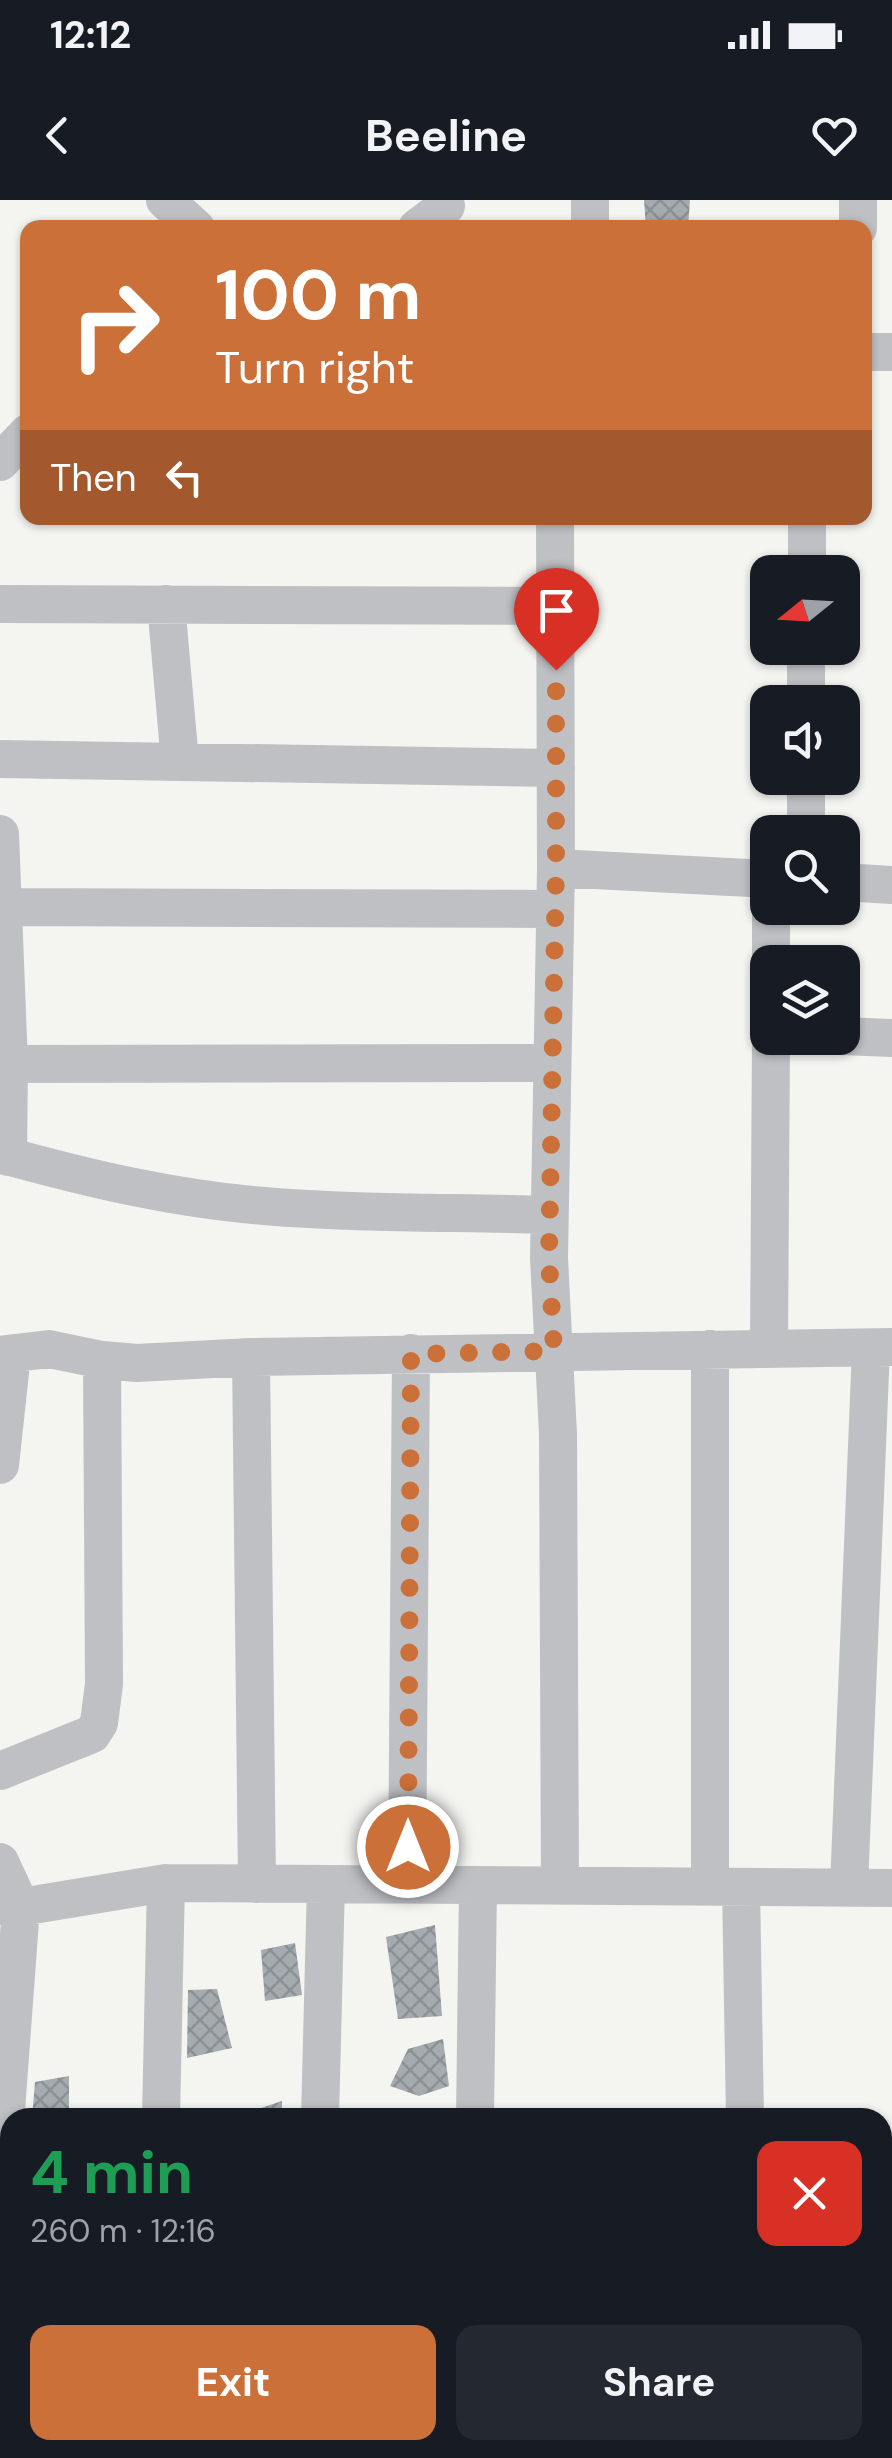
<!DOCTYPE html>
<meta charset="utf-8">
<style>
:root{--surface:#171b24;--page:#242831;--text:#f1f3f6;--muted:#9ea1a6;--accent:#cc7039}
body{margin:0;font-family:"DM Sans",sans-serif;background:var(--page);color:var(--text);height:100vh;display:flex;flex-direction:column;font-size:38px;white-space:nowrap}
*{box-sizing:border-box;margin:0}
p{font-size:32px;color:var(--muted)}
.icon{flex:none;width:55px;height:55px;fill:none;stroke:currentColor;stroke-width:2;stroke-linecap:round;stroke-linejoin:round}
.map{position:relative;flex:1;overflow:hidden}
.details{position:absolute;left:0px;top:1908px;width:892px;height:352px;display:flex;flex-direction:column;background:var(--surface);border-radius:30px 30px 0 0;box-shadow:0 2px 8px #0004}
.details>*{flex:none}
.hud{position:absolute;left:20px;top:20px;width:852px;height:305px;border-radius:20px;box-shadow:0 2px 8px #0004;background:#cc7039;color:#fff;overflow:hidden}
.needle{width:65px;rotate:252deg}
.buttons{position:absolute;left:750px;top:355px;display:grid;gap:20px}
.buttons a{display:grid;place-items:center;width:110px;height:110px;border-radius:20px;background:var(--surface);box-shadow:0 2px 8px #0004;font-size:50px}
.pin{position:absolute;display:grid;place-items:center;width:85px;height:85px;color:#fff;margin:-102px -42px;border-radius:50% 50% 50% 0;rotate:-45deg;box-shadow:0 0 10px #0007}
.pin .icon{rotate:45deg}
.me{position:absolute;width:110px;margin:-55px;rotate:0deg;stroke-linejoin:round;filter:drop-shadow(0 0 8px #0008)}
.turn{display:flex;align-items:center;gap:35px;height:210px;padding:0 30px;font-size:45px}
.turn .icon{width:130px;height:130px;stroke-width:2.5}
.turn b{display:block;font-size:70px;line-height:85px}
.then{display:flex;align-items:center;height:95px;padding:0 30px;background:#0003;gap:20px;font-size:38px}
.round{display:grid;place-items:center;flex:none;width:105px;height:105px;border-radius:20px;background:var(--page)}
.head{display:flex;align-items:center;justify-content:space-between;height:170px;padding:0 30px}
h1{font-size:60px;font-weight:700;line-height:75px;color:#1e9e55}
.cta{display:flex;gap:20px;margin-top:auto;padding:20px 30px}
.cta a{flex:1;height:115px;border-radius:20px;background:var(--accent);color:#fff;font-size:40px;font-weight:700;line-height:115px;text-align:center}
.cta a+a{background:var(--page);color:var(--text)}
.status{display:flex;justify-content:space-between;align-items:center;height:70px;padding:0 50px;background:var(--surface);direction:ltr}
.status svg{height:28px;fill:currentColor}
header{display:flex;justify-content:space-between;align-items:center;height:130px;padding:0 30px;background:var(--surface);font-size:45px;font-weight:700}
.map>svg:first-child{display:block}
.building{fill:url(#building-cross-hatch)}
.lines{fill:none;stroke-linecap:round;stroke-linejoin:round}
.street{stroke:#bec0c4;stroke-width:38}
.route{stroke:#cc7039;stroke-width:18;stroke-dasharray:0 32.4}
</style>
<div class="status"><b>12:12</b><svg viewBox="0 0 49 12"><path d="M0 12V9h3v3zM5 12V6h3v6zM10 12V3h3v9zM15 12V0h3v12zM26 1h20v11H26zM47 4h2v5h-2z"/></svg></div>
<header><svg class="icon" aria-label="back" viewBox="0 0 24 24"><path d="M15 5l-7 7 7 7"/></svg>Beeline<svg class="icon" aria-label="heart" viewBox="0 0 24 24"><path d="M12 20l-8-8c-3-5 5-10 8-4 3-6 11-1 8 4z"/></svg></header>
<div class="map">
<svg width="892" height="2258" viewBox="0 0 892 2258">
<defs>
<pattern id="building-cross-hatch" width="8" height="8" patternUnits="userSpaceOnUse" patternTransform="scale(2.5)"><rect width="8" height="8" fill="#a6abb0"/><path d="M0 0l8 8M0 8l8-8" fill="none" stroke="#8b9094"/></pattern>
</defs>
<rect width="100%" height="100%" fill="#f4f4f1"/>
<path class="building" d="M644 0H690L688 28H646Z
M435 1725 442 1816 398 1819 386 1737Z
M295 1743 302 1795 265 1801 261 1750Z
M217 1789 232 1848 187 1858 188 1790Z
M443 1839 449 1886 419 1896 390 1886 408 1849Z
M69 1876V1918H32L35 1882Z
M282 1901V1918H234V1917Z"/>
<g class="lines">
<path class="street" d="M165 0 196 28
M590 0V28
M417 28 446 6
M858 28V0
M865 152H892
M0 262 28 233
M555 318 556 668 549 1058 558 1234 560 1686
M807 372V318
M0 404 556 406
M166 404 180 562
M806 502V448
M0 559 556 568
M806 632V578
M0 634 9 864 8 957
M556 668 768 679
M842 682 892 685
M4 707 555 709
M771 762V708
M842 836 892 838
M9 864 552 863
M0 954C86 978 175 999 264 1006 358 1014 455 1012 549 1015
M769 1148 771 838
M0 1155 49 1149 102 1160 137 1163 251 1157 892 1147
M251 1157 257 1684
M0 1265 12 1154
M0 1571 92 1534 99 1523 104 1484 102 1160
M0 1662 21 1707 0 1992
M407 1685 411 1153
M710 1687V1149
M741 1687 745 1918
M849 1687 871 1148
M0 1706 21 1707 166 1683 892 1688
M161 1918 166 1683
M320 1918 326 1684
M475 1918 478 1685
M0 2222H10
M882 2223H892
M155 2250 156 2258
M582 2258V2250"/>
</g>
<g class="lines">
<path class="route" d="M408 1647 411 1154 554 1151 549 1058 556 668V470"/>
</g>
</svg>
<div class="buttons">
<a><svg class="needle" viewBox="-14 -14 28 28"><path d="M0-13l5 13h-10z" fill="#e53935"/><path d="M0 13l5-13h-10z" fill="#9ea1a6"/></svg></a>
<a><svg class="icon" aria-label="sound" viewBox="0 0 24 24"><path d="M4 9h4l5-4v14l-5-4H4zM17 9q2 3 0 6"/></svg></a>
<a><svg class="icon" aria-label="search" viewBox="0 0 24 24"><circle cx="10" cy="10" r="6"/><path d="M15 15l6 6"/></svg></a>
<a><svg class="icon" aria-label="layers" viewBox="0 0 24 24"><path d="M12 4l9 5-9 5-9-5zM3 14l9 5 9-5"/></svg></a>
</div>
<div class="pin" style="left:556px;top:470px;background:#d93025"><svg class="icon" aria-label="arrive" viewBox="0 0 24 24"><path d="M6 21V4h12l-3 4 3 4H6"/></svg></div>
<svg class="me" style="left:408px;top:1647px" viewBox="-20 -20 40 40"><circle r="17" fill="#cc7039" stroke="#fff" stroke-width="3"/><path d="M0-11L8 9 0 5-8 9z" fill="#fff"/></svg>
<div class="hud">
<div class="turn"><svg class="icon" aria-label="right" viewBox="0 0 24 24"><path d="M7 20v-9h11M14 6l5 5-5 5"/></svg><div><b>100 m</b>Turn right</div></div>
<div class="then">Then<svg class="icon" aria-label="left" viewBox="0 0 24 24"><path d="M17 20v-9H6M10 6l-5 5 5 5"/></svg></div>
</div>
<section class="details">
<div class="head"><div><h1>4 min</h1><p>260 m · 12:16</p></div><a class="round" style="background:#d93025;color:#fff"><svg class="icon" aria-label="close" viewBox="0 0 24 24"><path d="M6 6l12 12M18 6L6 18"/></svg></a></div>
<div class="cta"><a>Exit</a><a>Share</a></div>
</section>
</div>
